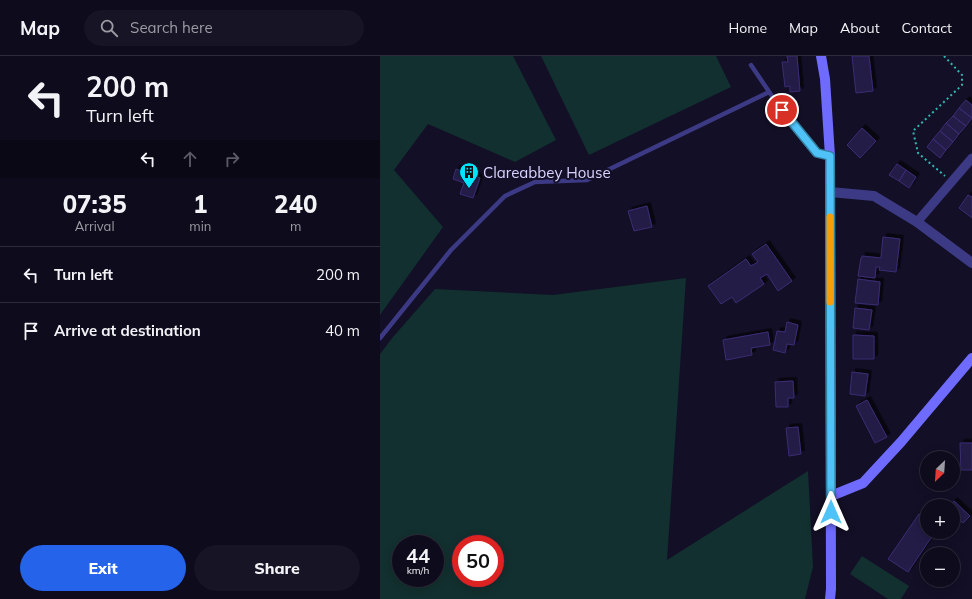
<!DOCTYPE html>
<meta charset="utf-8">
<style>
:root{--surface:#0e0b1c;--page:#171425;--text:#f1f3f6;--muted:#9b9ba3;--line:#2e2b3b;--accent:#2563eb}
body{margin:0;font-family:Mulish,sans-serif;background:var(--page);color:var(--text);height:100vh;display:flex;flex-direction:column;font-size:15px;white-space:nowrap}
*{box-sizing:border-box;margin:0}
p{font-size:13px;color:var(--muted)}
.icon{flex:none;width:22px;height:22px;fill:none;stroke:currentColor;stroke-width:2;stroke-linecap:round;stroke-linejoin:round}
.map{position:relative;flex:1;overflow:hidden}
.side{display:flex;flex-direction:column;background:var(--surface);width:380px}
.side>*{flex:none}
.top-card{background:#0e0b1c;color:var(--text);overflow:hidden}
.needle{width:26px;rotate:205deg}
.buttons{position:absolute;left:540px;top:395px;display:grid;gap:8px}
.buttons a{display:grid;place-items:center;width:40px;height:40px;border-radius:50%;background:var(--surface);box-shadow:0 2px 10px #0003,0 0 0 1px var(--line);font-size:20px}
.speed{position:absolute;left:12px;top:479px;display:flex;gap:8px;font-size:20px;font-weight:700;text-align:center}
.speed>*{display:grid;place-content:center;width:52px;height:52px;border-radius:50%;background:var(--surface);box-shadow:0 2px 10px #0003,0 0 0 1px var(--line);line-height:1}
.speed small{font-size:10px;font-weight:400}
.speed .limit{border:6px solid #d22;background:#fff;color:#111}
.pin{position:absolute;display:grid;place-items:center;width:34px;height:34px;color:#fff;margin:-17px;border:2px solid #fff;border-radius:50%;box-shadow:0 1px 4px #0007}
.me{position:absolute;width:44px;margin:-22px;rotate:0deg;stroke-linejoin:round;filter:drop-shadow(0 0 3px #0008)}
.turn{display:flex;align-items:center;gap:14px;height:84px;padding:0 20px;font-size:18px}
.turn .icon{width:52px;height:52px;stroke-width:2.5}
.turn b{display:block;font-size:28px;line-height:34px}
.lanes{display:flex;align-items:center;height:38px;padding:0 20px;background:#0003;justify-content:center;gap:20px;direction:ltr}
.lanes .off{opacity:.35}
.eta{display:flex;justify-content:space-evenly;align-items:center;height:68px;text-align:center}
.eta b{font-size:24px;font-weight:800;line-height:28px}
.action{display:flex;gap:8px;margin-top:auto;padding:8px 20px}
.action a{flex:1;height:46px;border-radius:24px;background:var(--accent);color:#fff;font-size:16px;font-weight:800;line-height:46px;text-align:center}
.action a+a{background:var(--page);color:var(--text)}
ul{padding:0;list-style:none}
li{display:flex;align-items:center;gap:12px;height:56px;padding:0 20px;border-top:1px solid var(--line)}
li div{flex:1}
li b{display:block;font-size:15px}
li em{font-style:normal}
header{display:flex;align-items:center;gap:24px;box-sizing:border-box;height:56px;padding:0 20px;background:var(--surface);border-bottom:1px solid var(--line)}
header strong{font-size:19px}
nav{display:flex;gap:22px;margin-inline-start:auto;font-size:14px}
.search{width:280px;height:36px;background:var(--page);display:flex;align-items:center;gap:10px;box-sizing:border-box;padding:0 14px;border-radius:22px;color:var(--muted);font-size:15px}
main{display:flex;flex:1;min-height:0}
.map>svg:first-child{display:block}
.green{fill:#12302f;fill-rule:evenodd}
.building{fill:#241b47;stroke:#3b2d73;filter:url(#shadow)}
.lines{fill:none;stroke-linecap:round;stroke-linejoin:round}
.path{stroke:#2fb8b0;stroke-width:2;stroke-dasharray:2 3;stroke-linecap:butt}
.service{stroke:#3d3a85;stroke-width:4.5}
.minor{stroke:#3d3a85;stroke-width:9}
.tertiary{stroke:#3d3a85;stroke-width:10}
.secondary{stroke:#6f6bff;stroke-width:10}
.route-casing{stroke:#337fa1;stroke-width:10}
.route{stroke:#4fc3f7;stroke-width:7}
.slow{stroke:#f59e0b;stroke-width:7}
.labels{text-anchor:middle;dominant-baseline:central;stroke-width:4;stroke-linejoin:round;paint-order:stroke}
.poi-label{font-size:15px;fill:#d9d4ff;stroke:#130f26;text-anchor:start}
</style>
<header>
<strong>Map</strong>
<div class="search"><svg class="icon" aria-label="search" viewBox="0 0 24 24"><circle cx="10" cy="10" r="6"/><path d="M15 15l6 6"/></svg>Search here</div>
<nav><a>Home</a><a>Map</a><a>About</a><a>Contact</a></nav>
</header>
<main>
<section class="side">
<div class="top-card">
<div class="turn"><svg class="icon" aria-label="left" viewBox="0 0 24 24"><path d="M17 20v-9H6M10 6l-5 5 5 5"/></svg><div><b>200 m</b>Turn left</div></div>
<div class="lanes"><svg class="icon" aria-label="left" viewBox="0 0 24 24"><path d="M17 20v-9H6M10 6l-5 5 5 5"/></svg><svg class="icon off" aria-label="ahead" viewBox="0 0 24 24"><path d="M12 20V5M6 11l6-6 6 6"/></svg><svg class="icon off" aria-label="right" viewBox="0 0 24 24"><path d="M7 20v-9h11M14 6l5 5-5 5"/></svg></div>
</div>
<div class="eta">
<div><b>07:35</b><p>Arrival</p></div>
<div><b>1</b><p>min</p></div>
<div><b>240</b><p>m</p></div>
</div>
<ul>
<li><svg class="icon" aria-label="left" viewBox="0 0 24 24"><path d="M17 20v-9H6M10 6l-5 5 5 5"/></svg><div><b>Turn left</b></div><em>200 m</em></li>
<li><svg class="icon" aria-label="arrive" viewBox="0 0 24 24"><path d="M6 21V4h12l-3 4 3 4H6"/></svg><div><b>Arrive at destination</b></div><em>40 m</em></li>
</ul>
<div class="action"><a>Exit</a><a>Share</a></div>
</section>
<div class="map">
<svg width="592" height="543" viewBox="0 0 592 543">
<defs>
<filter id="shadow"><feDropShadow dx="3.5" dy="-3.5" stdDeviation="0" flood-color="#0009"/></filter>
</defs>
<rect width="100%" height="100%" fill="#130f26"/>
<path class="green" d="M0 0H133L176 84 135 106 48 68 14 114 63 171 0 259Z
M161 0H336L351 31 209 99Z
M306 222 287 504 428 415 433 511 425 543H0V298L13 281 55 233 173 239ZM21 488H55V522H21ZM81 488H115V522H81Z
M482 500 529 530 521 543H508L470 518Z"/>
<path class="building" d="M407 0H417L420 35 410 36V30L405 31 402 6H408Z
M472 0H489L493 35 476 37Z
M586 44 592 49V62L579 52Z
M579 52 592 62 586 70 573 60Z
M573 60 586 70 579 78 566 67Z
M566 67 579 78 573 86 560 75Z
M482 72 496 85 480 102 467 89Z
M560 75 573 86 566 94 553 83Z
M553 83 566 94 560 102 547 91Z
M517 108 526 114 519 125 509 119Z
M76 113 100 122 93 142 80 138 84 127 73 123Z
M526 114 536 121 529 132 519 125Z
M588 139 592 141V162L579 152Z
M267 150 272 171 254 175 248 155Z
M503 181 520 183 516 216 499 214 500 211H496L495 222 478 220 481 202H482V200L501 202Z
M386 188 412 225 398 235 387 218 380 222 384 228 356 247 352 241 341 248 328 230 366 203 371 210 378 206 372 198Z
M478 223 500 226 498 249 475 247Z
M475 252 492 254 489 274 473 272Z
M407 266 418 269 414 289 407 288 405 297 393 294 397 275 405 276Z
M388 276 390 289 371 292 372 299 346 304 343 284Z
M473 279 494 280V303H473Z
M472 316 488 318 485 340 470 338Z
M413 325 414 342H408V351H396L395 326Z
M487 344 507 381 495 387 476 350Z
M418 371 421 398 409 400 406 372Z
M580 387H592V414H581Z
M574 445 590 460 583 467 573 458V450H569Z
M539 458 547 463V476H555L528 516 508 503Z"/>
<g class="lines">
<path class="path" d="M564 0 582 19V29L533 75 538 97 565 120"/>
<path class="service" d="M371 9 402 55 437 97 450 100
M0 282 71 194 125 140 155 126 207 124 389 36"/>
<path class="minor" d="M537 166 592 102"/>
<path class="tertiary" d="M450 136 494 140 537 166 592 207"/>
<path class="secondary" d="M441 0 445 23 450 100 451 533 450 543
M451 440 483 427 521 386 592 302"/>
</g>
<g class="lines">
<g class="route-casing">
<path id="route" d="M402 54 437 97 450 100 451 456"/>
</g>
<use href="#route" class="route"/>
<path class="slow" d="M450 161V246"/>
</g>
<defs>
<g id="building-pin" transform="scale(1)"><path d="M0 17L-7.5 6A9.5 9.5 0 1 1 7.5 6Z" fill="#00e5ff" stroke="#130f26"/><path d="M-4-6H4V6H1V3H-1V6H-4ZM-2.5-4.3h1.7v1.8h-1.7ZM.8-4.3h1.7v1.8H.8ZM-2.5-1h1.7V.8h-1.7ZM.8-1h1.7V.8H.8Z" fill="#111"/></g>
</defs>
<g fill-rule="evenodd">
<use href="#building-pin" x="89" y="116"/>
</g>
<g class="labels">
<g class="poi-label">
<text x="103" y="116">Clareabbey House</text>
</g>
</g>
</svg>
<div class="buttons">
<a><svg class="needle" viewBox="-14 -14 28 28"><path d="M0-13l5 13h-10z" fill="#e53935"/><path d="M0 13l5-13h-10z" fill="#9b9ba3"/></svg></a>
<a>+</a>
<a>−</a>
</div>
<div class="speed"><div>44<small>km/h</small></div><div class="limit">50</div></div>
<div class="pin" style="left:402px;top:54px;background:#d93025"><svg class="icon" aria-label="arrive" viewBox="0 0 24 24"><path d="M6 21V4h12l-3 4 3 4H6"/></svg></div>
<svg class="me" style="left:451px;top:456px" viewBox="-20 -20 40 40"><path d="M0-17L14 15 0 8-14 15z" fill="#4fc3f7" stroke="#fff" stroke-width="4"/></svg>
</div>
</main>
